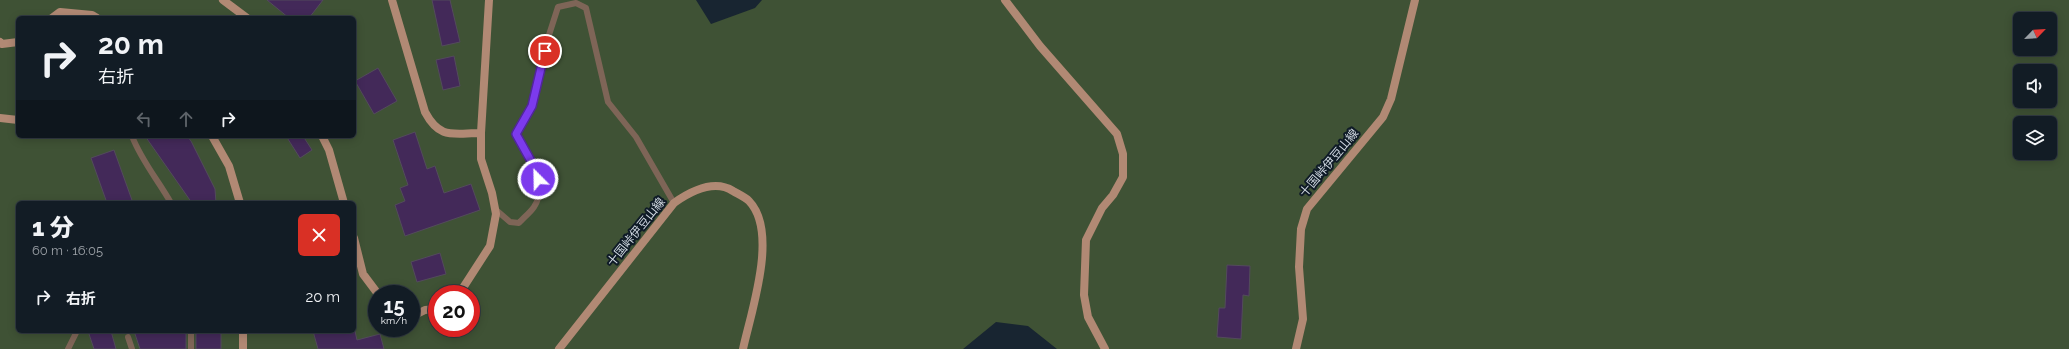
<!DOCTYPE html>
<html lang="ja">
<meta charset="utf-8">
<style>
:root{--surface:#121c25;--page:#1f2932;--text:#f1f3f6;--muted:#9ca1a7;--line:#313a42}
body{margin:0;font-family:Raleway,"Noto Sans JP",sans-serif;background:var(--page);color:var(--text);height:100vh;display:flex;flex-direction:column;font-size:15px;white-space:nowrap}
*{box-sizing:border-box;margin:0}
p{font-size:13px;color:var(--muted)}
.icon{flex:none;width:22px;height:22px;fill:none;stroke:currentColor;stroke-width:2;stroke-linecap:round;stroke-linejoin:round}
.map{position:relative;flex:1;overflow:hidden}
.panel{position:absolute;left:16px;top:201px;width:340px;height:132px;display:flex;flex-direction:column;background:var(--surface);border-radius:6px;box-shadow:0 2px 10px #0003,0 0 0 1px var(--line)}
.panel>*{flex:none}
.top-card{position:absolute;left:16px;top:16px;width:340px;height:122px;border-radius:6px;box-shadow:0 2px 10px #0003,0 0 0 1px var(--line);background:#121c25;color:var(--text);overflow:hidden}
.needle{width:26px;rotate:65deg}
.fabs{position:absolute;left:2013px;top:12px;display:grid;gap:8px}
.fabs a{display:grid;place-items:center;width:44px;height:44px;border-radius:6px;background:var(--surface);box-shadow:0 2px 10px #0003,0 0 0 1px var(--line);font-size:20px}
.speed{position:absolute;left:368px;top:285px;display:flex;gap:8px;font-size:20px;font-weight:700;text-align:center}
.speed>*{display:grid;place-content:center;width:52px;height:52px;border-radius:50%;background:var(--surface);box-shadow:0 2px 10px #0003,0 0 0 1px var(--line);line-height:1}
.speed small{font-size:10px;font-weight:400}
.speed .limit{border:6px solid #d22;background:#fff;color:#111}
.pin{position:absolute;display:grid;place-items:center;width:34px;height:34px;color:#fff;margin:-17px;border:2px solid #fff;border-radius:50%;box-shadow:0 1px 4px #0007}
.me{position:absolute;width:44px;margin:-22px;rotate:337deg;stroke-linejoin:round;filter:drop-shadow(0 0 3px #0008)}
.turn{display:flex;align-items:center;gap:14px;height:84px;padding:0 16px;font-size:18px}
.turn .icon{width:52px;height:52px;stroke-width:2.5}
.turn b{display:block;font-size:28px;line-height:34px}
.lanes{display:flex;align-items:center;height:38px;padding:0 16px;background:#0003;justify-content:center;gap:20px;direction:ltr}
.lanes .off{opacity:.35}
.round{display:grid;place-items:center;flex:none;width:42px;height:42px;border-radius:6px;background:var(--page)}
.head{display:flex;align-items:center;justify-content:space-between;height:68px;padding:0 16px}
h1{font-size:24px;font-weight:800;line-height:30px}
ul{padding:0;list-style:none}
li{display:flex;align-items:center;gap:12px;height:56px;padding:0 16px}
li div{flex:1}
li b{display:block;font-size:15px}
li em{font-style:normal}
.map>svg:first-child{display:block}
.green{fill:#3f5235;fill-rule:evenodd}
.building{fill:#432959;stroke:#534b5c}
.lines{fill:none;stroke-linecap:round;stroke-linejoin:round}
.lane{stroke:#7e6557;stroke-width:6}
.secondary{stroke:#b18974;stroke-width:8}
.route-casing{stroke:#51269a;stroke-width:10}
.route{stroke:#7c3aed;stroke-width:7}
.labels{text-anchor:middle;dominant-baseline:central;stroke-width:4;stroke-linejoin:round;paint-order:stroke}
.street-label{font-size:12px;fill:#d2dae3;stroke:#0f1b27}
</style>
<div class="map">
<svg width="2069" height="349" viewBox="0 0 2069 349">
<rect width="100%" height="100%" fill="#182531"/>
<path class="green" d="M0 0H696L711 24 755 8 762 0H2069V349H1057L1028 326 996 322 963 349H0ZM18 18H354V136H18ZM2020 19H2050V49H2020ZM2020 71H2050V101H2020ZM2020 123H2050V153H2020ZM18 203H354V331H18ZM377 294H411V328H377ZM437 294H471V328H437Z"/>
<path class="building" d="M267 0H323L309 18H289Z
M432 0H450L460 42 442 46Z
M454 56 460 86 443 90 436 60Z
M378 68 397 101 374 114 355 81Z
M415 132 427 169 435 166 444 193 471 184 480 210 405 236 395 205 405 201 400 188 408 185 393 140Z
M145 136H187L191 141 215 189 216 203H192Z
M286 136H303L312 150 300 158Z
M114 150 133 203H107L91 158Z
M440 253 446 274 417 282 411 262Z
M1227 265 1250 266 1249 296 1243 295 1241 339 1217 337 1219 308H1225Z
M88 331H111L116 349H94Z
M134 331H186V349H140Z
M196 331H221V349H196Z
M313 331H355L357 340 380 334 384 349H318Z"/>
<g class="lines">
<path class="lane" d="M132 136C141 160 158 180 171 203
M495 209 510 222 519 223C523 218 530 213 534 207 550 182 528 156 515 134L532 106 548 38 558 7 576 3 586 8 608 102 636 137 674 203
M191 331V349
M128 337 132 349
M68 349 77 331"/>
<path class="secondary" d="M223 0 247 18
M392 0 425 112C440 140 453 133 481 133
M1005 0 1040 46 1117 134 1123 154V177L1113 195 1102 208 1086 240 1084 295 1088 317 1105 349
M52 18 60 12 92 15 97 18
M0 42 2 44 18 42
M0 118 18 120
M212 136 229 166 240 203
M322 136 329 150 344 203
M354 238 363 274 378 294
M459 294 490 246 496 214 492 193 481 159V133L489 0
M411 317 425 310 437 309
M243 331V349
M559 349 674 203C691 191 714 179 733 191 738 194 745 197 749 201 779 232 751 312 743 349
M1296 349 1303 319 1299 267 1301 229 1307 209 1383 117 1391 99 1415 0"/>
</g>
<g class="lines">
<g class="route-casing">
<path id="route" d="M538 179 536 170 516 134 532 106 545 51"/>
</g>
<use href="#route" class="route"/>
</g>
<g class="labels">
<g class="street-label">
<text transform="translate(1329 163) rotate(-50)">十国峠伊豆山線</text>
<text transform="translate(636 232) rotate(-51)">十国峠伊豆山線</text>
</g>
</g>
</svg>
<div class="fabs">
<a><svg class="needle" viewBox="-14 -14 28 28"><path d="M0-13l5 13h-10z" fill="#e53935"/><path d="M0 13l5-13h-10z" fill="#9ca1a7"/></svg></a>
<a><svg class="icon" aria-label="sound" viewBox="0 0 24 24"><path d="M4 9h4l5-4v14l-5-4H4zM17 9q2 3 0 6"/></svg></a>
<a><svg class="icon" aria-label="layers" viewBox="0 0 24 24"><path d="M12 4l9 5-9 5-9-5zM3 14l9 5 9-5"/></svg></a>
</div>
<div class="speed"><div>15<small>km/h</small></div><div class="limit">20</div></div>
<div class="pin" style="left:545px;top:51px;background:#d93025"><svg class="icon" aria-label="arrive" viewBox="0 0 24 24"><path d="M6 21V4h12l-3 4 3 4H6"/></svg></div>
<svg class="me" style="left:538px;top:179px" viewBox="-20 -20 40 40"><circle r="17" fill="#7c3aed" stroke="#fff" stroke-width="3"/><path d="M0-11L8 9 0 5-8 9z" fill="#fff"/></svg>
<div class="top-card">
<div class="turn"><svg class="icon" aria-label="right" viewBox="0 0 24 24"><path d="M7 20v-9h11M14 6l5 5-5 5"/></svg><div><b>20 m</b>右折</div></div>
<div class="lanes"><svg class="icon off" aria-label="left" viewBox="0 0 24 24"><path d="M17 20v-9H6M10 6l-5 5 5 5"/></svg><svg class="icon off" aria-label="ahead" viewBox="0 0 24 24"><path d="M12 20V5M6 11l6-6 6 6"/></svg><svg class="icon" aria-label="right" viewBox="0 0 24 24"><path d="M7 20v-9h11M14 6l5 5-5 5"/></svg></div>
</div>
<section class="panel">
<div class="head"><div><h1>1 分</h1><p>60 m · 16:05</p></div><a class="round" style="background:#d93025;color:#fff"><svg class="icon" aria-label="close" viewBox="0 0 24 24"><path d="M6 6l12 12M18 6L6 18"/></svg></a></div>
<ul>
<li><svg class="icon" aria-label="right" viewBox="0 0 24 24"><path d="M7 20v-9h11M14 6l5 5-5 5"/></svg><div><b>右折</b></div><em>20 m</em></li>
</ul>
</section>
</div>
